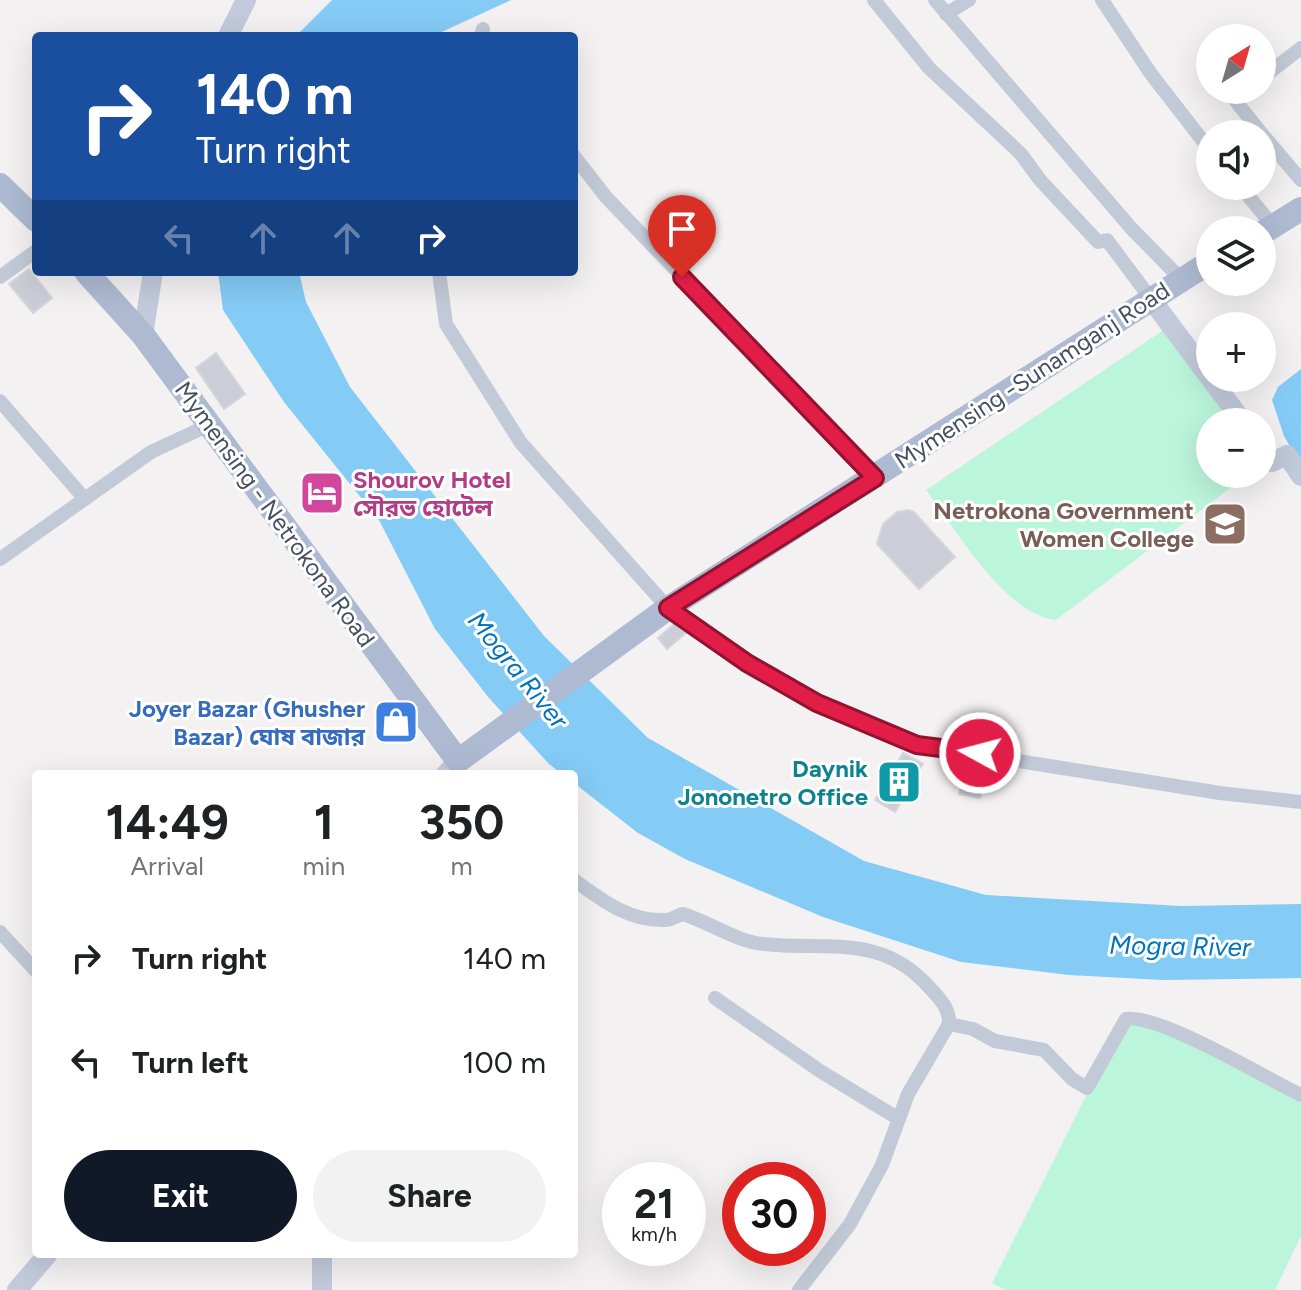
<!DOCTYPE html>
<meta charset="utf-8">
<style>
:root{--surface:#fff;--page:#f2f2f2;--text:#202124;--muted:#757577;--accent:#111827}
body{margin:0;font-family:Figtree,"Noto Sans Bengali",sans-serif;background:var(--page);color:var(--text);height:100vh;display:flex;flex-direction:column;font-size:30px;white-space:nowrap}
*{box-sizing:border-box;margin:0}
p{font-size:26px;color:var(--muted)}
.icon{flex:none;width:44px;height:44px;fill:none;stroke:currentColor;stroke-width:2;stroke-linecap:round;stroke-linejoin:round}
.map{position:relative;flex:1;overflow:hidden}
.details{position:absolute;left:32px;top:770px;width:546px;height:488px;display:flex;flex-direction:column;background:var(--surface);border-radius:8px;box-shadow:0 8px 32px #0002}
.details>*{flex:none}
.guide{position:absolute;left:32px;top:32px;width:546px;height:244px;border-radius:8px;box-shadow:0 8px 32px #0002;background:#1a4fa0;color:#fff;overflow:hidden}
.needle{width:52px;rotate:37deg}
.buttons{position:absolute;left:1196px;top:24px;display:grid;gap:16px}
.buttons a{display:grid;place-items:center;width:80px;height:80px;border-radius:50%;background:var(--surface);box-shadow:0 8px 32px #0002;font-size:40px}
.speed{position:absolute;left:602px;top:1162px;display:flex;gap:16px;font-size:40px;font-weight:700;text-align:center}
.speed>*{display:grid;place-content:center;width:104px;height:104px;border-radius:50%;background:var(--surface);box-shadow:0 8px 32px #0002;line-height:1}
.speed small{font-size:20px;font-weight:400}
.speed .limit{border:12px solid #d22;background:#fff;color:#111}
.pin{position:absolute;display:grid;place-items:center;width:68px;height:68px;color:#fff;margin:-82px -34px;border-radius:50% 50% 50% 0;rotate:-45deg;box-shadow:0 0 8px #0007}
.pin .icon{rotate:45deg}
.me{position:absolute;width:88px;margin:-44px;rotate:277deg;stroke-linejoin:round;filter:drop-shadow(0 0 6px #0008)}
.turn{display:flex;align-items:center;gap:28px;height:168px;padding:0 32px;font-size:36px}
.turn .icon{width:104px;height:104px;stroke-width:2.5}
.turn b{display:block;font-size:56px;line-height:68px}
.lanes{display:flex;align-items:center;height:76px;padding:0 32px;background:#0003;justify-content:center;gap:40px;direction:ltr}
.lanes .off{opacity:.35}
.eta{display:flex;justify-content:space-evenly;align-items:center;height:136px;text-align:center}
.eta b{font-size:48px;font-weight:700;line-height:56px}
.primary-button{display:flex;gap:16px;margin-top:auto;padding:16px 32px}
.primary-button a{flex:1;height:92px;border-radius:48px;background:var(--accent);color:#fff;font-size:32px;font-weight:700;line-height:92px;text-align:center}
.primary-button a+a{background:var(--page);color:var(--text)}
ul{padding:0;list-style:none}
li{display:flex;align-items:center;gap:24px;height:104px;padding:0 32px}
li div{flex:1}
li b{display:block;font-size:30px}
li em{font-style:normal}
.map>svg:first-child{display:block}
.green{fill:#bbf5db}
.water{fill:#84cbf6}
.building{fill:#ccced7;stroke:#d4d5dd;stroke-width:2}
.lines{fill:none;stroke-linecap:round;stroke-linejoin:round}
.street{stroke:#c3cad7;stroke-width:14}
.secondary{stroke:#c2cadb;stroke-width:20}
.primary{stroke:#aebad2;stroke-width:24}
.route-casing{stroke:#92132f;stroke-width:20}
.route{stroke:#e11d48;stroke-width:14}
.labels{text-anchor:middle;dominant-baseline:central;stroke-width:6;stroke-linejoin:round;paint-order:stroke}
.street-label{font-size:24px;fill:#465061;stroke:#fff}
.hotel-label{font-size:24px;font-weight:bold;fill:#b23c85;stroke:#fff;text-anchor:start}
.education-label{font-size:24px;font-weight:bold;fill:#785e54;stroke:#fff;text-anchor:end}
.shop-label{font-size:24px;font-weight:bold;fill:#366cbe;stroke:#fff;text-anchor:end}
.culture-label{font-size:24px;font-weight:bold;fill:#0d838f;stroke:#fff;text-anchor:end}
.water-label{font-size:26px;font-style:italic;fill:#0074ba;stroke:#fff}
</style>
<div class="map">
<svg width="1301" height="1290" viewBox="0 0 1301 1290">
<rect width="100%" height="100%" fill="#f3f1f1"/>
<path class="green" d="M1168 327 1235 422H1210V474H1249L1056 620C1005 614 956 530 926 490Z
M1129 1022 1173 1036 1301 1102V1236L1275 1290H1005L992 1283 1114 1040Z"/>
<path class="water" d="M332 0H511L433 36H296Z
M218 272H299L306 302 350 387 544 636 648 738 864 861 986 895 1181 906 1301 904V978L1163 980 1069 975 961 962 823 917 685 859 638 833 574 783V774H562L549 764 489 698 435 629 379 520 284 402 223 310Z
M1301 369V466L1284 436 1272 400 1278 387Z"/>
<path class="building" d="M29 269 52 298 33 313 9 284Z
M216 353 245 394 224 409 196 368Z
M331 473 343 487 313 512 301 498Z
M908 510 914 512 955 557 919 589 877 544 883 524 897 512Z
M674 624 686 633 667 649 658 638Z
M399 707 410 722 389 739 377 725Z
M903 753 923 764 895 812 875 800Z
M965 763 986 766 980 798 959 794Z"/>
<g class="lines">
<path class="street" d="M874 0 929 68 1021 154 1040 180 1098 242 1107 240 1151 299
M935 0 1131 228 1180 278
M1102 0 1151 74 1210 150
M946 14 969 0
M481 36 483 29
M1262 78 1301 48
M1246 90 1234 99 1262 134
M1262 134 1301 180
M574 156 606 197 875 478
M1240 186 1274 227
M439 272 446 324 521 443 668 608 747 663 817 703 917 745 1220 793 1301 802
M0 277 36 251
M0 401 84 498
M0 559 151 452 209 425
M574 880C602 900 629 922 666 920 672 920 677 915 683 914 709 922 737 942 764 944 828 951 881 933 929 987 939 998 950 1008 949 1024L908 1094 882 1165 850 1224 799 1290
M0 932 36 971
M715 998 820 1071 899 1119
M949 1024 973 1029 995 1041 1044 1050 1072 1079 1087 1088 1126 1019C1158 1013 1267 1079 1301 1095"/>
<path class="secondary" d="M228 36 246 0
M1151 299 1210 378
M143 335 153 272
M1210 378 1243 422
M1262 448 1272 462 1287 455 1301 476
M446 774 458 761
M17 1290 48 1254
M322 1290V1254"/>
<path class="primary" d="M0 185 36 220
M1262 233 1301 209
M86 272 143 335 458 761 668 608 1210 262"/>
</g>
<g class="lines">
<g class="route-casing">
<path id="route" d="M682 277 875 478 668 608 747 663 817 703 917 745 980 753"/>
</g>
<use href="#route" class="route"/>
</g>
<defs>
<g id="hotel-square" transform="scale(2.3)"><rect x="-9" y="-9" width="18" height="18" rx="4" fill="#d1479c" stroke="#fff"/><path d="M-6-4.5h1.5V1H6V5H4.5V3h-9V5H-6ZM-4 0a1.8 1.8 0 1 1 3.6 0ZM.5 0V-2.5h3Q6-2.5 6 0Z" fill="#fff"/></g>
<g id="university-square" transform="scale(2.3)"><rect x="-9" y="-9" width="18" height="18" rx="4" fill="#8d6e63" stroke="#fff"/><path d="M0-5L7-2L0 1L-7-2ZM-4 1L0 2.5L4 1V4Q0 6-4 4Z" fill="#fff"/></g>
<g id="shop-square" transform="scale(2.3)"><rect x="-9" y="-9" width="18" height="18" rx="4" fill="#3f7fe0" stroke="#fff"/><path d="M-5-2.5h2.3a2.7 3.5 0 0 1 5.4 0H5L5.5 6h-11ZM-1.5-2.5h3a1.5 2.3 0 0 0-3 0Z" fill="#fff"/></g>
<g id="building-square" transform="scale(2.3)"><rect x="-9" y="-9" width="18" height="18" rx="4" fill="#0f9aa8" stroke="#fff"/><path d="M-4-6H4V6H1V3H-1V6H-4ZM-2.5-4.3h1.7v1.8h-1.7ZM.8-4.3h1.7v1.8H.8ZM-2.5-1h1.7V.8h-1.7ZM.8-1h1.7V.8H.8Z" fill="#fff"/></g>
</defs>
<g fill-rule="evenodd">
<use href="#hotel-square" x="322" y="493"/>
<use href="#university-square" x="1225" y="524"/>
<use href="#shop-square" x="396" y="722"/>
<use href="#building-square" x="899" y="782"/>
</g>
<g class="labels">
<g class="street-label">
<text transform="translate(1032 375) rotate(-33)">Mymensing -Sunamganj Road</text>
<text transform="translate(275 514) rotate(54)">Mymensing - Netrokona Road</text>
</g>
<g class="hotel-label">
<text x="353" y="479">Shourov Hotel<tspan x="353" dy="28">সৌরভ হোটেল</tspan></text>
</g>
<g class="education-label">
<text x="1194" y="510">Netrokona Government<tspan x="1194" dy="28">Women College</tspan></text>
</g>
<g class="shop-label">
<text x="365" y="708">Joyer Bazar (Ghusher<tspan x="365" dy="28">Bazar) ঘোষ বাজার</tspan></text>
</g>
<g class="culture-label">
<text x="868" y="768">Daynik<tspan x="868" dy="28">Jononetro Office</tspan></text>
</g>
<g class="water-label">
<text transform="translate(518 670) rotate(51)">Mogra River</text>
<text transform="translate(1180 946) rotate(1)">Mogra River</text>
</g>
</g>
</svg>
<div class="buttons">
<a><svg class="needle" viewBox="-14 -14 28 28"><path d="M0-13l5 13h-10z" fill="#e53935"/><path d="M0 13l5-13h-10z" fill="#757577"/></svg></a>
<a><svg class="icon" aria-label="sound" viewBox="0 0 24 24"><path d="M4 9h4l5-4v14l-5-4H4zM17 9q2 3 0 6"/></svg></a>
<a><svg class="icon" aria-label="layers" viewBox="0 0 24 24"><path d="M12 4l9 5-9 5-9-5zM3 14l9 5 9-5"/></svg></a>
<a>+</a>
<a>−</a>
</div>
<div class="speed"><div>21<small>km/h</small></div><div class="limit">30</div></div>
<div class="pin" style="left:682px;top:277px;background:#d93025"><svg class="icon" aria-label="arrive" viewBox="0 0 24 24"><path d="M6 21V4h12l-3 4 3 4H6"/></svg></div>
<svg class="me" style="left:980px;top:753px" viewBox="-20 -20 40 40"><circle r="17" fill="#e11d48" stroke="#fff" stroke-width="3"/><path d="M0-11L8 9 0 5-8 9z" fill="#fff"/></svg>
<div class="guide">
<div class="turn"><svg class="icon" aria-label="right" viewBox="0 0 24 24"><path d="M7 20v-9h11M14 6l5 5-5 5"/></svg><div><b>140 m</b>Turn right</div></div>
<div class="lanes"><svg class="icon off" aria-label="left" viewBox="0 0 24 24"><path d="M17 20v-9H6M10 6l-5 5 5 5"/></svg><svg class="icon off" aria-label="ahead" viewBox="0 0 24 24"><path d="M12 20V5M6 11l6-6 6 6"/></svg><svg class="icon off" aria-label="ahead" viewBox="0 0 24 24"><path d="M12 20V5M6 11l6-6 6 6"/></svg><svg class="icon" aria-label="right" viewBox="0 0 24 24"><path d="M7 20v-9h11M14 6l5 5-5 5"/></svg></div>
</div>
<section class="details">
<div class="eta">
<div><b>14:49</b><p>Arrival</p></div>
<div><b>1</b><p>min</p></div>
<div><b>350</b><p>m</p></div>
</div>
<ul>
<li><svg class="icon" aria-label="right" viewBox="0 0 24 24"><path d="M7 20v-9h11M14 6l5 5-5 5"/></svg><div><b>Turn right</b></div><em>140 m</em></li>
<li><svg class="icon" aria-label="left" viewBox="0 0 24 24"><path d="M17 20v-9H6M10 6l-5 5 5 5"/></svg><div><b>Turn left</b></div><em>100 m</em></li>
</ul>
<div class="primary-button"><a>Exit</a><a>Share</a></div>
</section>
</div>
